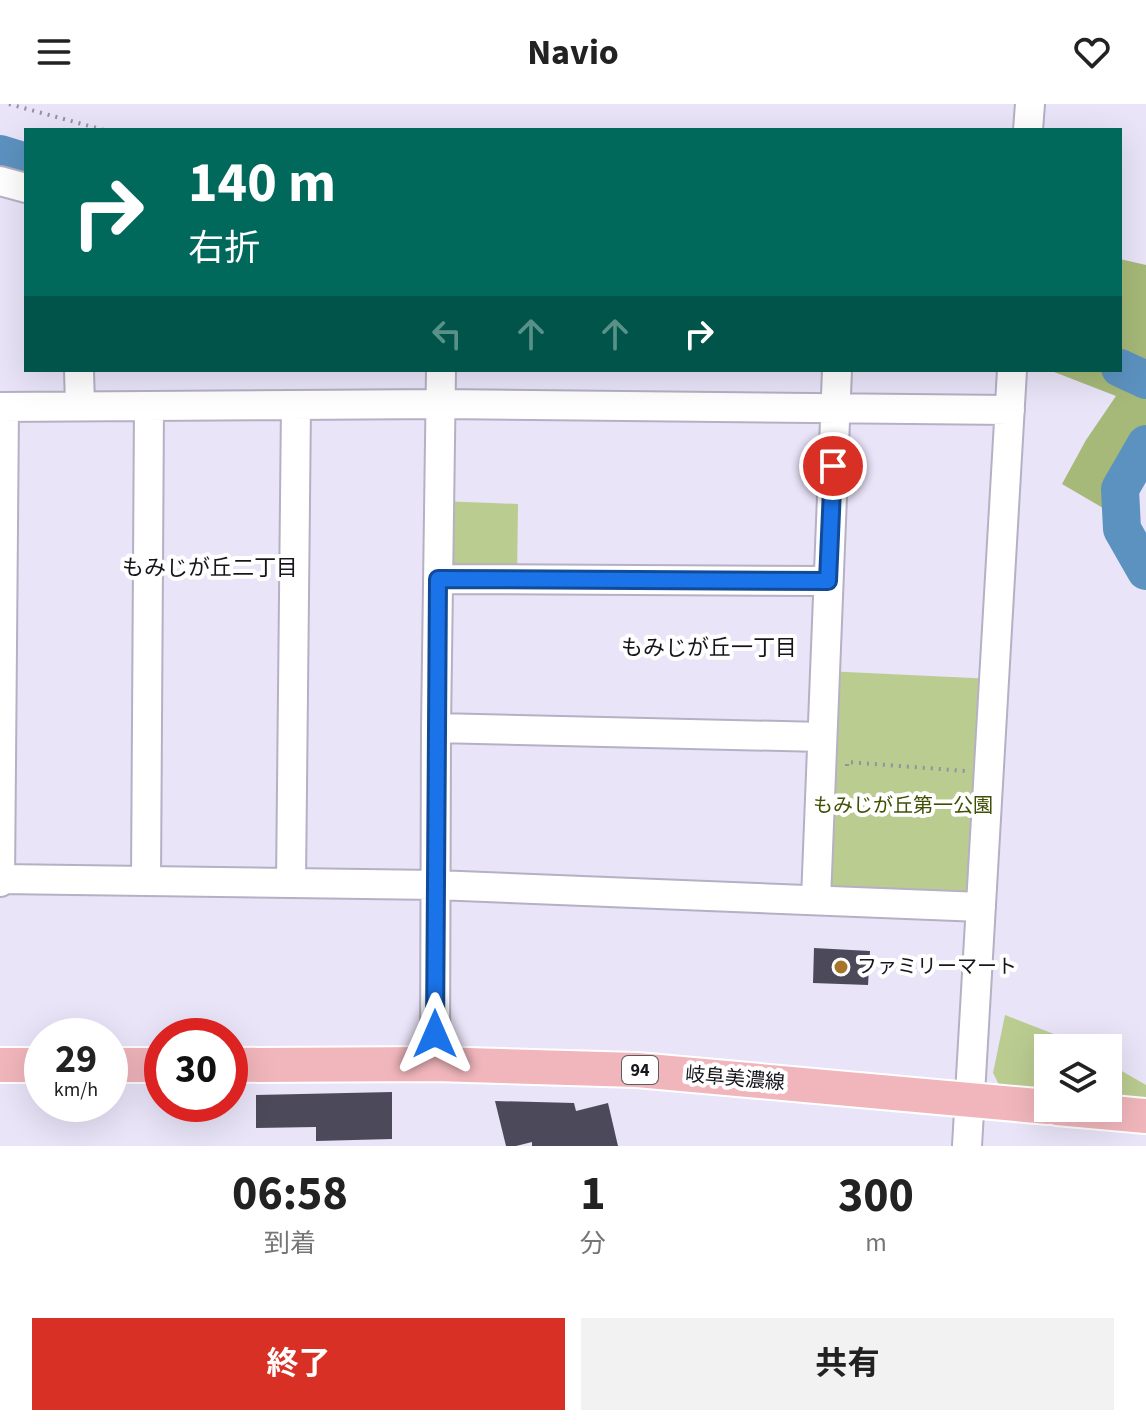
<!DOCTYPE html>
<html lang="ja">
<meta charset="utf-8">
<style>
:root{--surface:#fff;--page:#f2f2f2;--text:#222;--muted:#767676;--accent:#d93025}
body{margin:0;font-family:"Source Sans 3","Noto Sans JP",sans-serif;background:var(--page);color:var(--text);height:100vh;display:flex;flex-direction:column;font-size:30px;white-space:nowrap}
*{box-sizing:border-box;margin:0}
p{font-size:26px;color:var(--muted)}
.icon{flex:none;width:44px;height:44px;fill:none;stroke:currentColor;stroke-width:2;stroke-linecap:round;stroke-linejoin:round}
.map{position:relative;height:1042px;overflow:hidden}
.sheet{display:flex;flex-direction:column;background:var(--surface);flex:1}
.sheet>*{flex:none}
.hud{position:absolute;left:24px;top:24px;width:1098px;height:244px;border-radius:0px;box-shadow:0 8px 32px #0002;background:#00695c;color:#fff;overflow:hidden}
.fabs{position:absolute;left:1034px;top:930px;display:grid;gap:16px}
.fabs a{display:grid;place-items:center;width:88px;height:88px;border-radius:0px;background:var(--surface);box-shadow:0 8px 32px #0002;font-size:40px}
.speed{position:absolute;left:24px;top:914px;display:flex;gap:16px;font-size:40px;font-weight:700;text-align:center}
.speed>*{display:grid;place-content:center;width:104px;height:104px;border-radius:50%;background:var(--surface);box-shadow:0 8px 32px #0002;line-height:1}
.speed small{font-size:20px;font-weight:400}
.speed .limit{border:12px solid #d22;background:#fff;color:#111}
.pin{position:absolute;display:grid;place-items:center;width:68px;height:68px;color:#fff;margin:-34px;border:4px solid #fff;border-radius:50%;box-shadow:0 2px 8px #0007}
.me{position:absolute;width:88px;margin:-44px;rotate:0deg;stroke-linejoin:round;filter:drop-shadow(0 0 6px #0008)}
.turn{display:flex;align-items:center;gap:28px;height:168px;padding:0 32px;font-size:36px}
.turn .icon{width:104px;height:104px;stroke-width:2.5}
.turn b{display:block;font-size:56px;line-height:68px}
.lanes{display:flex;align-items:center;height:76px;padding:0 32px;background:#0003;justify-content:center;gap:40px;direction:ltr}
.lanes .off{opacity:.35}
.eta{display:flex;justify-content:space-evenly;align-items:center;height:136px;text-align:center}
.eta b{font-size:48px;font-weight:700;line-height:56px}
.action{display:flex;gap:16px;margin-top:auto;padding:16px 32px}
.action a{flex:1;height:92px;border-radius:0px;background:var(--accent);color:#fff;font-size:32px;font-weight:700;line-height:92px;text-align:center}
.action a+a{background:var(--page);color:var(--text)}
header{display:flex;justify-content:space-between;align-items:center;height:104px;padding:0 32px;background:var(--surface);font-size:36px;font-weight:700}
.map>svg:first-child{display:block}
.green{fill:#bbcc91}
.forest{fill:#a6b978}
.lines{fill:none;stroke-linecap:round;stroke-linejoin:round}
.river{stroke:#5c92c0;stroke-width:38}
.building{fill:#4c4a5a}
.minor-casing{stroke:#b5b0c3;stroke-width:32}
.major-casing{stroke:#fff;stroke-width:38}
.path{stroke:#9591a0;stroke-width:4;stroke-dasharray:2 6;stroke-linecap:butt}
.minor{stroke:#fff;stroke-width:28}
.major{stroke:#f1b6bc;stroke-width:34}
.route-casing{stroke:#114b97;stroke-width:20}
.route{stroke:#1a73e8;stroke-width:14}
.poi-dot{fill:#a57529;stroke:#fff;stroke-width:3}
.labels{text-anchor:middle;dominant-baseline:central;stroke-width:8;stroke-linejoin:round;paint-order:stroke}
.shield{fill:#fff;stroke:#5d5b60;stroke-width:2}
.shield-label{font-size:18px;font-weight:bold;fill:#17151c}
.park-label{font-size:20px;fill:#405002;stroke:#fff}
.poi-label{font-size:20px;fill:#17151c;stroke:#fff;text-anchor:start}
.street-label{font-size:20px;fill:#17151c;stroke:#fff}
.neighbourhood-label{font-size:22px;fill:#17151c;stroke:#fff}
</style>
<header><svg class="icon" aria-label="menu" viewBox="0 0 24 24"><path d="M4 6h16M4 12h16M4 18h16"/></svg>Navio<svg class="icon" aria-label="heart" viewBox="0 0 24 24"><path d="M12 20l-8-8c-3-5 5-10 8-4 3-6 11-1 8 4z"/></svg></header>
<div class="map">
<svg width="1146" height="1042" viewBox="0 0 1146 1042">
<rect width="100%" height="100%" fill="#e9e4f8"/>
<path class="green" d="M440 397 518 400 517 476 438 475Z
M825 567 994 575 981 803 816 796Z
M1005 911 1064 934 1082 944H1048V1004H1108V959L1146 981V1018L1015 1012 993 969Z"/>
<path class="forest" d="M1120 155 1146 161V360L1103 404 1062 380 1086 336 1116 292 1049 266H1120Z"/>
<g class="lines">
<path class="river" d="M0 50 26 58
M1120 264 1146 276
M1146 340 1120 385 1122 425 1146 467"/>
</g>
<path class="building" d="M814 844 870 847 868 881 813 879Z
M392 988V1035L316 1037V1023L256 1024V991Z
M495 997 574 999 576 1007 608 999 618 1042H532V1038L516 1042H506Z"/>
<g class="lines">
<g class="minor-casing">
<path id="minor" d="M1028 26 1030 0
M0 77 26 84
M79 266 80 302
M0 303 441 300 1010 306
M438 475 828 477
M436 624 822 633
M1 775 436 781 981 803
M146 776 149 302
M0 778 4 303
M291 779 296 301
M816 796 837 266
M435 960 436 624 441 266
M967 1042 1012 266"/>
</g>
<g class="major-casing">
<path id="major" d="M0 961H42
M110 961H162
M230 961 435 960 637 966 1048 1003
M1057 1004 1146 1012"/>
</g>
<path class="path" d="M9 0 104 26
M847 662V658L966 667"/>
<use href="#minor" class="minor"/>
<use href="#major" class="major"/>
</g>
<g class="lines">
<g class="route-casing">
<path id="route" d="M435 930 438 475 828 477 833 362"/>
</g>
<use href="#route" class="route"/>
</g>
<circle class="poi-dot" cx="841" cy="863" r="8"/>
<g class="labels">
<rect class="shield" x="622" y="952" width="36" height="28" rx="6"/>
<g class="shield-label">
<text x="640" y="966">94</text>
</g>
<g class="park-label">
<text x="903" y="702">もみじが丘第一公園</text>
</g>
<g class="poi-label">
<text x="857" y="863">ファミリーマート</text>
</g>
<g class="street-label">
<text transform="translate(735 975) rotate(5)">岐阜美濃線</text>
</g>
<g class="neighbourhood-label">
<text x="210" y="464">もみじが丘二丁目</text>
<text x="709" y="544">もみじが丘一丁目</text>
</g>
</g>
</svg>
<div class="fabs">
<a><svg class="icon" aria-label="layers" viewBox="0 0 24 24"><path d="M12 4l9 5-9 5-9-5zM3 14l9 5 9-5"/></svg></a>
</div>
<div class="speed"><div>29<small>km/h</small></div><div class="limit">30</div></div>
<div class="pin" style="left:833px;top:362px;background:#d93025"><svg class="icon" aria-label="arrive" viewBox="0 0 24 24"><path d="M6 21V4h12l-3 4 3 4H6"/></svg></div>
<svg class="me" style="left:435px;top:930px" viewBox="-20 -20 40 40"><path d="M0-17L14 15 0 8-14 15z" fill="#1a73e8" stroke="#fff" stroke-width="4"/></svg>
<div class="hud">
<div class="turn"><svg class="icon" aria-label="right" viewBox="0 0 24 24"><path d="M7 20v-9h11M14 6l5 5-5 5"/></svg><div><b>140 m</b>右折</div></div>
<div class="lanes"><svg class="icon off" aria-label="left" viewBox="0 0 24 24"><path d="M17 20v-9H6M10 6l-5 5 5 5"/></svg><svg class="icon off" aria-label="ahead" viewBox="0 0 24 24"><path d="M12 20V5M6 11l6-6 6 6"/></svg><svg class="icon off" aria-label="ahead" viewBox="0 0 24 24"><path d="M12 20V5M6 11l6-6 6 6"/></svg><svg class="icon" aria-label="right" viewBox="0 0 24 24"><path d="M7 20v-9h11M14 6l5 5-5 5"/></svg></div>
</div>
</div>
<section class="sheet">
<div class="eta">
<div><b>06:58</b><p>到着</p></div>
<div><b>1</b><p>分</p></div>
<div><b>300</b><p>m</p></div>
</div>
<div class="action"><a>終了</a><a>共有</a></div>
</section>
